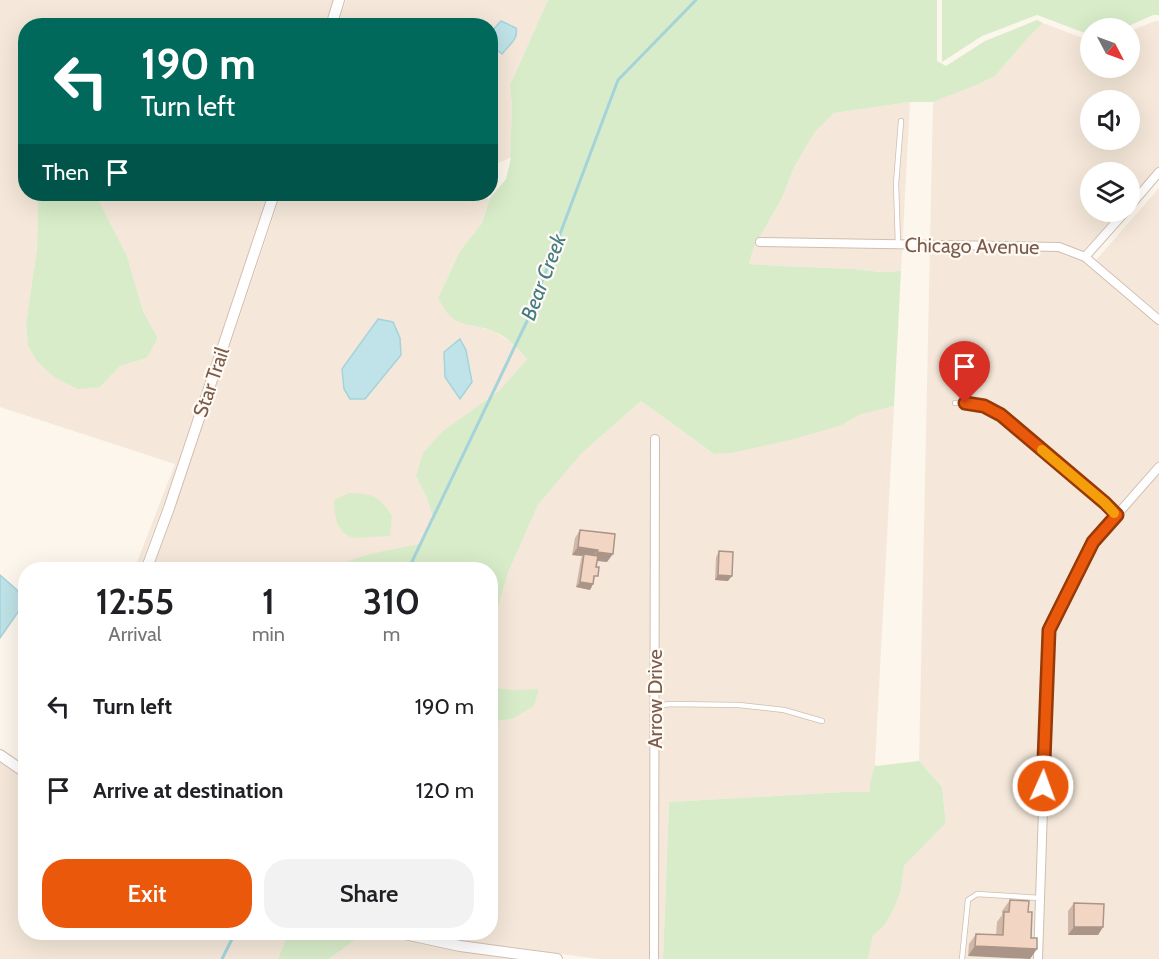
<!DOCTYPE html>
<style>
:root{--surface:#fff;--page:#f2f2f2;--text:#202124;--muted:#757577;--accent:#ea580c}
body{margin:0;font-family:Cabin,sans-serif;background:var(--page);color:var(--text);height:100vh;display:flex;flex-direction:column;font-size:22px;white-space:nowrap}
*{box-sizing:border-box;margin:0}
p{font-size:20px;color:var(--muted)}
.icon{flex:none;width:33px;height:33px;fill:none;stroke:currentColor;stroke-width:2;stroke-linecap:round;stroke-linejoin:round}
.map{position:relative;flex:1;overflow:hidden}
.side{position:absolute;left:18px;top:562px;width:480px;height:378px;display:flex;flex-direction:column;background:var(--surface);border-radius:24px;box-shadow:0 6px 24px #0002}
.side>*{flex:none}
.guide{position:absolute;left:18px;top:18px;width:480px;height:183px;border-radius:24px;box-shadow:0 6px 24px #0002;background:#00695c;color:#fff;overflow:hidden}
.needle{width:39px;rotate:131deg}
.buttons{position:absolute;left:1080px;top:18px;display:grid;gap:12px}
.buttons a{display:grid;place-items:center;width:60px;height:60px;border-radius:50%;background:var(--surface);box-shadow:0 6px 24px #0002;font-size:30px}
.pin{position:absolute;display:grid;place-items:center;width:51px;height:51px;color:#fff;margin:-62px -26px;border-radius:50% 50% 50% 0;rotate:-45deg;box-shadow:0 0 6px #0007}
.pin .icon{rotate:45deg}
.me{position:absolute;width:66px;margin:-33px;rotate:2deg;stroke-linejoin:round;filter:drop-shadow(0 0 4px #0008)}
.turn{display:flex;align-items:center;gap:21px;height:126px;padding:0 24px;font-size:27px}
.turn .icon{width:78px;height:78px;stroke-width:2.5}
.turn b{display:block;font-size:42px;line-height:51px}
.then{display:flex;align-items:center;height:57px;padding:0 24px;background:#0003;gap:12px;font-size:22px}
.eta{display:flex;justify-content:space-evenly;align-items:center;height:102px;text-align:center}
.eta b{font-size:36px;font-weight:600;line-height:42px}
.cta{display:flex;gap:12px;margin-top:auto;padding:12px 24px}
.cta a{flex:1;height:69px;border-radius:24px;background:var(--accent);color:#fff;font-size:24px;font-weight:600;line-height:69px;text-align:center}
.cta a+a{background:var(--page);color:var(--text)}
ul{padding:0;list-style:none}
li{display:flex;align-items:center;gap:18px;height:84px;padding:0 24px}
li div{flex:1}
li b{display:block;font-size:22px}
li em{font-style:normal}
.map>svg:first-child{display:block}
.residential{fill:#f5e8da;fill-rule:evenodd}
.green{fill:#d8ecc9}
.water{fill:#bfe3e8;stroke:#a5d3da;stroke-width:1.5}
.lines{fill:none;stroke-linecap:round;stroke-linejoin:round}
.stream{stroke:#a5d3da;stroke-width:3}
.service-casing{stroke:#d1beb0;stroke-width:6}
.minor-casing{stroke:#d1beb0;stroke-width:10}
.tertiary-casing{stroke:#d1beb0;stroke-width:12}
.service{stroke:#fff;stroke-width:4.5}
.minor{stroke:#fff;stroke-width:8}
.tertiary{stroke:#fff;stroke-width:10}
.wall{fill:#d1b7a8}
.shaded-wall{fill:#aa9588}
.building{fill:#f3d5c3;stroke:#aa9588;stroke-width:1.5}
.route-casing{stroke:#983908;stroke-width:15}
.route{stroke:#ea580c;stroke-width:10}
.slow{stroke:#f59e0b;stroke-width:10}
.labels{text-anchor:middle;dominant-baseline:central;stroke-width:4.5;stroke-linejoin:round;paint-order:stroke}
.street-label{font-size:20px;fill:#7a5c4d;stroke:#fffaf3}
.water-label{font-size:21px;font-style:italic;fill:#437c86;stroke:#fffaf3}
</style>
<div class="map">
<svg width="1159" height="959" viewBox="0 0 1159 959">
<rect width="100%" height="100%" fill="#fdf6ec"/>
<path class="residential" d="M0 0H333L325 25 26 26V194H40L38 199 37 248 26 324 28 346 36 360 100 387 120 366 147 358 158 338 143 311 127 256 98 199 93 194H268L163 506 139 570H134L175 464 0 407Z
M346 0H548L510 85 512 107 510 158 491 166 490 45 502 54 515 40 494 27 491 32 490 26H337Z
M1155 21H1159V179L1130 210V172H1090V212H1128L1083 259 1159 326V959H868L873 936 884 926 901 890 904 866 946 823 942 787 919 761 933 102 977 85 995 76 1027 39 1043 23 1083 38H1090V68H1130V31ZM1090 100H1130V140H1090Z
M910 102 901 271 880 272 855 269 783 266 749 264 754 247 782 198 794 167 815 132 834 113Z
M1159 188V313L1096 260Z
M281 194H480L489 199 490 198 482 223 460 251 438 298 469 325 494 331 512 343 527 359 499 391 478 407 416 476 426 496 434 520 422 543 336 567 331 570H152L174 511Z
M641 401 714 454 842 425 859 415 894 406 875 764 870 782 871 792H844L669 802 663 959H598L460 940 426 933H490L491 722 512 719 539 690H513L491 687V612L498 607 508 573 538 505 581 454Z
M0 761 25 779 26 933H288L278 959H0Z
M365 933H378L460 951 517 959H329Z"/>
<path class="green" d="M548 0H937V61L946 66 985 41 1037 20 1043 23 1027 39 995 76 977 85 933 102H910L834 113 815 132 794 167 782 198 754 247 749 264 783 266 855 269 880 272 901 271 894 406 859 415 842 425 794 439 731 453 714 454 641 401 581 454 538 505 508 573 498 607 491 612 490 570H331C358 553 391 551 422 543L434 520 426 496 416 476 423 453 443 431 499 391 527 359C517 348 507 336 493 331 479 325 459 327 448 314 444 309 441 303 438 298L460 251 482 223 490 198 506 179 511 158H510L512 107 510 85Z
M942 0H1159V15H1153L1124 28H1090V32L1085 33 1037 15 982 36 942 62Z
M40 194H93L98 199 127 256 143 311 158 338 147 358 120 366 100 387 78 389 55 378 36 360 28 346 26 324 37 248 38 199Z
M349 493C374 494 378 495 392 516L390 536C382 536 357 539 351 537 336 532 334 513 334 500Z
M490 687 513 690 539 689 534 706 512 719 491 722Z
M919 761 942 787 946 823 904 866 901 890 894 908 884 926 873 936 868 959H663L669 802 844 792H870V782L875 764 876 766Z
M288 933H365L329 959H278Z"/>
<path class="water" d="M501 21 516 28C519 39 508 46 502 54L490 45 491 32Z
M378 319 393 322 400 338 401 355 365 399H350L344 389 342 369Z
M460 339 466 350 472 382 460 399 445 377 444 352Z
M0 575 16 589 25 602 0 638Z"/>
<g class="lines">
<path class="stream" d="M408 570 528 319 618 80 696 0
M222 959 235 933"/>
<g class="service-casing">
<path id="service" d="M898 244 896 184 901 121
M955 403H965L979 405 1001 415 1105 503 1117 515
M655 706 670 704 739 705 784 710 822 721
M962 959 968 900 977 894 1040 898"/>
</g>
<g class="minor-casing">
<path id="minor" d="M1130 206 1159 172
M760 242 1059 247 1085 257 1159 320
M1085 257 1125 212
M654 959 655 439
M1038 959 1049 630 1093 542 1159 467"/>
</g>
<g class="tertiary-casing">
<path id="tertiary" d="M331 26 339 0
M146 570 169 508 274 194
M0 755 26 773
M400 933 460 946 557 959"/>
</g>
<use href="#service" class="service"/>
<use href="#minor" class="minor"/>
<use href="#tertiary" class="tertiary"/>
</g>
<path class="wall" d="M580 530 607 562 597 561 594 582 590 590 576 587 581 559 582 556 572 555 575 538Z
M719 551 728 581 715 580 716 557Z
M1010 900 1028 912 1031 938 968 956 969 944 976 934 996 935 997 922 1002 915V911Z
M1074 903 1103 927 1098 935H1068V911Z"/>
<path class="shaded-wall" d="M578 547 598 550 592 558 584 554 582 556 572 555Z
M597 552 613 554 607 562 592 560Z
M718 575 732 576 728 581 715 580Z
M580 582 593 584 590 590 576 587Z
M1074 927H1103L1098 935H1068Z
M975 946 1037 949 1030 959 968 956Z"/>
<path class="building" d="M580 530 615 534 613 554 597 552 598 550 578 547Z
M719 551 733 552 732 576 718 575Z
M584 554 598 556 596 567H599L598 576H594L593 584 580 582Z
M1010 900 1029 901 1028 912H1032L1031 938H1037V949L975 946 976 934 1003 935 1004 912H1009Z
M1074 903 1104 904 1103 927H1074Z"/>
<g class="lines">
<g class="route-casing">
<path id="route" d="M965 403 984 406 1001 415 1105 503 1117 515 1093 542 1049 630 1043 786"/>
</g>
<use href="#route" class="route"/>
<path class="slow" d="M1042 450 1105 503 1114 513"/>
</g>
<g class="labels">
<g class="street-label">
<text transform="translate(972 246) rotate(1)">Chicago Avenue</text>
<text transform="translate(211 382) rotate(-71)">Star Trail</text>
<text transform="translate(655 699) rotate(-90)">Arrow Drive</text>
</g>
<g class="water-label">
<text transform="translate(543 277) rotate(-69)">Bear Creek</text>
</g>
</g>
</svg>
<div class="buttons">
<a><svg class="needle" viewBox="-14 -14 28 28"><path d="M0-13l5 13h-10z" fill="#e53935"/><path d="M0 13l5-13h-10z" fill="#757577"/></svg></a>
<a><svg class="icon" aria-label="sound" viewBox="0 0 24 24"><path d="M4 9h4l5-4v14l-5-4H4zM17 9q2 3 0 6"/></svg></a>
<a><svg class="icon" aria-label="layers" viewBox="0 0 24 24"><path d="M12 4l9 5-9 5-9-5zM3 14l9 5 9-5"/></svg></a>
</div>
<div class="pin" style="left:965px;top:403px;background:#d93025"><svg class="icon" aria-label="arrive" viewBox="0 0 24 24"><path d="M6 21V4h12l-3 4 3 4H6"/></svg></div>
<svg class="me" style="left:1043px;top:786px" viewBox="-20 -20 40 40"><circle r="17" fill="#ea580c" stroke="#fff" stroke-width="3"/><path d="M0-11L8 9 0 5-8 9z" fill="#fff"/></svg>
<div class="guide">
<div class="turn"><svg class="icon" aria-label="left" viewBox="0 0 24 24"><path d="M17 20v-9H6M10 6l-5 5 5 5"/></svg><div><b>190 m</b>Turn left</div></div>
<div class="then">Then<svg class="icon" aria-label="arrive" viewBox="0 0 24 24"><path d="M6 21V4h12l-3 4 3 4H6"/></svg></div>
</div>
<section class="side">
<div class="eta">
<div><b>12:55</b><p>Arrival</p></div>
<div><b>1</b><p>min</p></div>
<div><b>310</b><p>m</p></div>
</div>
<ul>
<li><svg class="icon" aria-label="left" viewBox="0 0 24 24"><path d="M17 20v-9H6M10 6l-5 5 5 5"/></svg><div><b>Turn left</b></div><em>190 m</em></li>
<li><svg class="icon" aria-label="arrive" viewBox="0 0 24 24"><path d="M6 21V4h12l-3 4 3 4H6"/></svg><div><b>Arrive at destination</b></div><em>120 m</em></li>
</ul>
<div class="cta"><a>Exit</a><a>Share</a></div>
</section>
</div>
